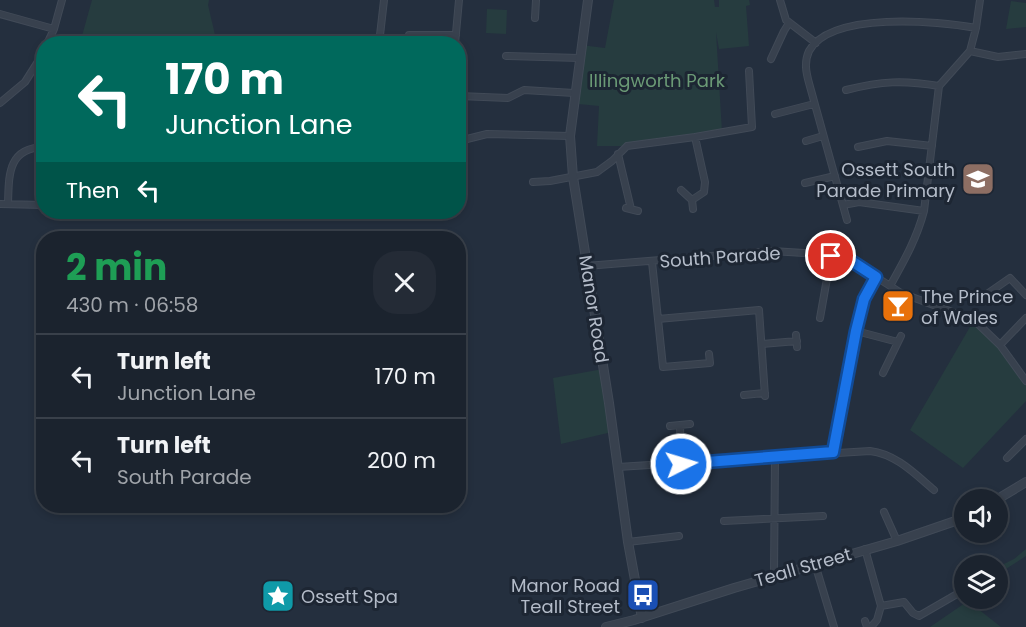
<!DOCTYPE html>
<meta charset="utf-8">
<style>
:root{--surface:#1b232e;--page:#242b36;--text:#f1f3f6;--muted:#a0a4aa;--line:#39404a}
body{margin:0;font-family:Poppins,sans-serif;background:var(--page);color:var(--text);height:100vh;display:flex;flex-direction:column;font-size:22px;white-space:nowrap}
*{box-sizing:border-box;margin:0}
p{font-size:20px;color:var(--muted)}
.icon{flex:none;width:33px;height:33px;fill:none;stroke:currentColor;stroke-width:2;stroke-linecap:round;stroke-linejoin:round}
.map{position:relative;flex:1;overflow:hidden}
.details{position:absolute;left:36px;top:231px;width:430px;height:282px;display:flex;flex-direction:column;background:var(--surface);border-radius:24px;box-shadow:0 3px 9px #0003,0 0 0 2px var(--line)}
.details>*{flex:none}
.hud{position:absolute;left:36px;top:36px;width:430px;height:183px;border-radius:24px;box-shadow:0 3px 9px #0003,0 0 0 2px var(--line);background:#00695c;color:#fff;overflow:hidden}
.buttons{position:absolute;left:954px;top:489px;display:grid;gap:12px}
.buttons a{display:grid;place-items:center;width:54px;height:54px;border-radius:50%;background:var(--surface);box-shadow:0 3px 9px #0003,0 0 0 2px var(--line);font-size:30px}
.pin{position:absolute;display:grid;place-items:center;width:51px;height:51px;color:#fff;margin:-26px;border:3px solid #fff;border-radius:50%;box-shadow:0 2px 6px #0007}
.me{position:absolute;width:66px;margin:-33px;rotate:85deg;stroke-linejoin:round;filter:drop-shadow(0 0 4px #0008)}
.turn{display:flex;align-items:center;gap:21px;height:126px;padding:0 30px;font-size:27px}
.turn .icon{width:78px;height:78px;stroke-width:2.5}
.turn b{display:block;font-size:42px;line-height:51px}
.then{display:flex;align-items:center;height:57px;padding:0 30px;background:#0003;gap:12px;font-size:22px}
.round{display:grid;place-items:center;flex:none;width:63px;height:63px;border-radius:24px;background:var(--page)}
.head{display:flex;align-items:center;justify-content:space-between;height:102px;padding:0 30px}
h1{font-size:36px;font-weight:700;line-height:45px;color:#1e9e55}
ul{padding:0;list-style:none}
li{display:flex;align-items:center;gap:18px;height:84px;padding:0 30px;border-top:2px solid var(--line)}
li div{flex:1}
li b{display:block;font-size:22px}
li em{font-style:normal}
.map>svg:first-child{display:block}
.green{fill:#263c3f}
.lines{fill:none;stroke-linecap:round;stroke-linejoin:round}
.minor-casing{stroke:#414a57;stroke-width:8}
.tertiary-casing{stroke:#414a57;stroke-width:10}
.minor{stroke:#38414e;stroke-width:6}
.tertiary{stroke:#38414e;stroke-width:8}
.route-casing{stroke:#114b97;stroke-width:15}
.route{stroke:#1a73e8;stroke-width:10}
.labels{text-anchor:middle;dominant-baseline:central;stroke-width:6;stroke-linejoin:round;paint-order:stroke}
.park-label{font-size:18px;fill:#6b9a76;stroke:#1d2633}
.poi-label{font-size:18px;fill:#b4bcc9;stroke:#1d2633;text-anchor:end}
.street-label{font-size:18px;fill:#b4bcc9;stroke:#1d2633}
</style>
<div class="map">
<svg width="1026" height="627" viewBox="0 0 1026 627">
<rect width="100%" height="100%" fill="#242f3e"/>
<path class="green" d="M92 0H209L208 5 216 39 215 44 80 43Z
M614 0H714L715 7H719V0H749L750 5 746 6 749 46 719 49 716 32 722 132 627 146H597L599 106 578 104 581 45 605 48Z
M1011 1 1026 3V27L1006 29Z
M487 9 507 10 506 34 486 33Z
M974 320 990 335 1026 381V401L963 468 910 430Z
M603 369 612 432 561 444 553 378Z
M1026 549V556L998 574V567L1014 559Z
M968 601 1001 627H930Z"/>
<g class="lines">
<g class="minor-casing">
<path id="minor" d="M780 0 786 20 816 43
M0 14 54 29
M535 18 536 0
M409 35H456
M47 44 54 29 62 0
M379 44 384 0
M455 44 459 0
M970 51 998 57 1026 54
M506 56 579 58
M771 59 784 31 789 23
M846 90C882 81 903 80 939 86
M459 96 508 98 524 90 574 93
M0 103 25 82 44 52
M775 114 814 104
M459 141 487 134 570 136
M806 141 823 136
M858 147 887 141 932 146
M618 154 631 209
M533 182 550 181 597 172 612 161 627 146 695 137 752 127 749 71
M805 183 835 176
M681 190 692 200 693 209
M692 200 704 192 705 182 695 137
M0 204 44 205
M8 204C9 176 7 148 44 147
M843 205 859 202 924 211
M626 208 638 211
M847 220 809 83C806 72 804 62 809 51 831 11 938 21 976 28
M652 262 663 367 710 363 709 354
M586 266 772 251 820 254 839 258 853 262 901 293 974 320 1000 345 1026 381
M890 286C904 261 917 238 924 211L939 86 970 51 976 28 980 0
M987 294 1010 278 1026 295
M820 318 831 256
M658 319 759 310 765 396
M856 331 898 342
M796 335 797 347
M762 344 797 341
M1000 345 1026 318
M883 373 901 336
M744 395 765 393
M680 425 681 464
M670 426 690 424
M833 452C844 396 849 327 876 277
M1007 458 1026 439
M618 467 870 451C896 454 915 474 934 490
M884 512 897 541
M724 521 823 516
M628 542 679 536
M865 549 881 606 877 620 871 627
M815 564 834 627
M774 576 775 456
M881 606 904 602 913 613 919 616 964 590
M865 621 867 627"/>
</g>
<g class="tertiary-casing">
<path id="tertiary" d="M588 0 570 136 573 177 609 403 628 542 642 618
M996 500 1026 482
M606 627 634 620 734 588 897 541 964 518"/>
</g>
<use href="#minor" class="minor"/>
<use href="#tertiary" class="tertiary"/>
</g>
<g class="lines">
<g class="route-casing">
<path id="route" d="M681 464 833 452 856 331 864 299 876 277 853 262 831 256"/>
</g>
<use href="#route" class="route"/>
</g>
<defs>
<g id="school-square" transform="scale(1.725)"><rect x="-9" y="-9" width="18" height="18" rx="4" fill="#8d6e63" stroke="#1d2633"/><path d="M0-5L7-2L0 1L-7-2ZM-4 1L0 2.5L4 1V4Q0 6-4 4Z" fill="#fff"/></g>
<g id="bar-square" transform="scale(1.725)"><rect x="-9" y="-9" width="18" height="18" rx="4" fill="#e8710a" stroke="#1d2633"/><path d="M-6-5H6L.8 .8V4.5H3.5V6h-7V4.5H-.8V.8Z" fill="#fff"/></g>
<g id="bus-square" transform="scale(1.725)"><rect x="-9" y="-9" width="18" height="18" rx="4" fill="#1a4fb4" stroke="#1d2633"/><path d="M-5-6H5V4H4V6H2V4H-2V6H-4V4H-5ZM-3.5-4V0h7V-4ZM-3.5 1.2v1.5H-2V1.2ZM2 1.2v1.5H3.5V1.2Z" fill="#fff"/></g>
<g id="sight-square" transform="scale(1.725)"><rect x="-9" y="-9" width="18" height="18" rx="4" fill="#0f9aa8" stroke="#1d2633"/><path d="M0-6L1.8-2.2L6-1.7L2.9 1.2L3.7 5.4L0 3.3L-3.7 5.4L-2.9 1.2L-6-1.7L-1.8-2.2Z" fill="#fff"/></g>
</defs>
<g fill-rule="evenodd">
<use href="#school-square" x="978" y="179"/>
<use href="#bar-square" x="898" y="306"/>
<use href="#bus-square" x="643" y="595"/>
<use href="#sight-square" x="278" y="596"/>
</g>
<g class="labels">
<g class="park-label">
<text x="657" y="80">Illingworth Park</text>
</g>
<g class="poi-label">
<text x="955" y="169">Ossett South<tspan x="955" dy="21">Parade Primary</tspan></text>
<text x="921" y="296" text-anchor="start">The Prince<tspan x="921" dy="21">of Wales</tspan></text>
<text x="620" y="585">Manor Road<tspan x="620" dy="21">Teall Street</tspan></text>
<text x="301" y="596" text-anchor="start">Ossett Spa</text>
</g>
<g class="street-label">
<text transform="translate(720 257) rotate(-4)">South Parade</text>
<text transform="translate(594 309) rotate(81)">Manor Road</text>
<text transform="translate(803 567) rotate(-16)">Teall Street</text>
</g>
</g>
</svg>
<div class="buttons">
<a><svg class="icon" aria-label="sound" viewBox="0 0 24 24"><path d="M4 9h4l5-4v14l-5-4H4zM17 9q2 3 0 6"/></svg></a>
<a><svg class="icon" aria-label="layers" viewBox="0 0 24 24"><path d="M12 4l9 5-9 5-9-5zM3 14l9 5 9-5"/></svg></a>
</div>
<div class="pin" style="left:831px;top:256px;background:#d93025"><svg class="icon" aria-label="arrive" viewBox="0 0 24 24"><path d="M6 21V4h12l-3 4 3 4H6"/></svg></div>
<svg class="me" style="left:681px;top:464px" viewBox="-20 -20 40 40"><circle r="17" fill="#1a73e8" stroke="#fff" stroke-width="3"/><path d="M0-11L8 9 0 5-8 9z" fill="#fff"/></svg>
<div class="hud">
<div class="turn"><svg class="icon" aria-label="left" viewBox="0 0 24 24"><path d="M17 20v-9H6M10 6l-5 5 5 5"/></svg><div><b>170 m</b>Junction Lane</div></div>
<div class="then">Then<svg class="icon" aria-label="left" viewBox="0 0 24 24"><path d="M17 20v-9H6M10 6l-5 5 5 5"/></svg></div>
</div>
<section class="details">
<div class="head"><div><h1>2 min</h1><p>430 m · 06:58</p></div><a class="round"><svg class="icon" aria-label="close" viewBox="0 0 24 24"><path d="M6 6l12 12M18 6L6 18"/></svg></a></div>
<ul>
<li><svg class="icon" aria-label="left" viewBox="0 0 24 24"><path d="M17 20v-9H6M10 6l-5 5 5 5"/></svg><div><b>Turn left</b><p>Junction Lane</p></div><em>170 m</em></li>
<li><svg class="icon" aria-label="left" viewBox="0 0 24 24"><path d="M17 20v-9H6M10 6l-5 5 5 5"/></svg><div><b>Turn left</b><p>South Parade</p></div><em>200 m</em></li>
</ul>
</section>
</div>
